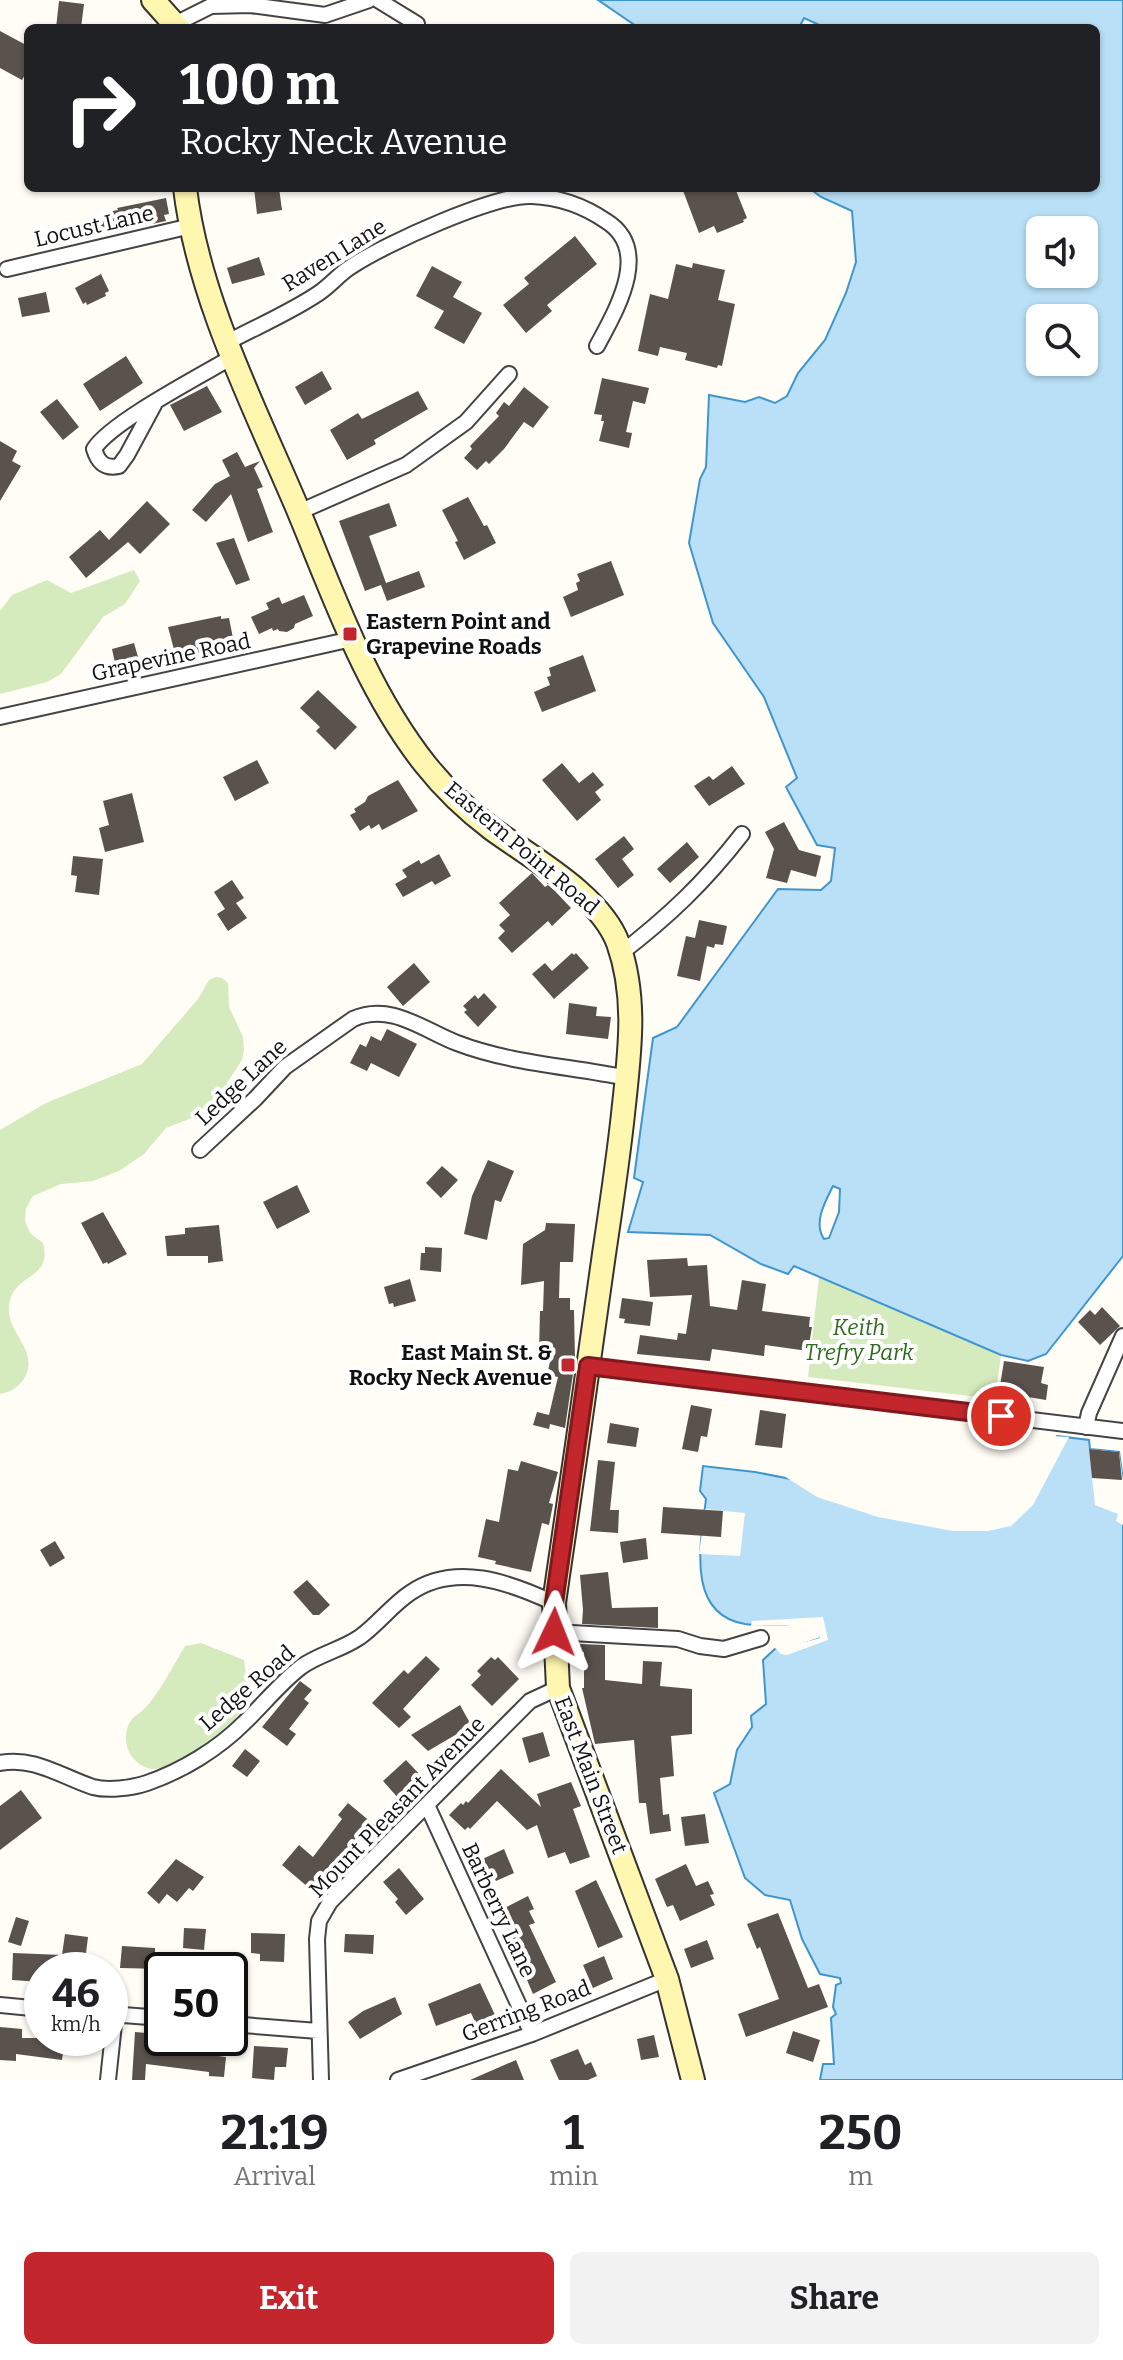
<!DOCTYPE html>
<style>
:root{--surface:#fff;--page:#f2f2f2;--text:#202124;--muted:#757577;--accent:#c4262e}
body{margin:0;font-family:Bitter,serif;background:var(--page);color:var(--text);height:100vh;display:flex;flex-direction:column;font-size:30px;white-space:nowrap}
*{box-sizing:border-box;margin:0}
p{font-size:26px;color:var(--muted)}
.icon{flex:none;width:44px;height:44px;fill:none;stroke:currentColor;stroke-width:2;stroke-linecap:round;stroke-linejoin:round}
.map{position:relative;height:2080px;overflow:hidden}
.side{display:flex;flex-direction:column;background:var(--surface);flex:1}
.side>*{flex:none}
.top-card{position:absolute;left:24px;top:24px;width:1076px;height:168px;border-radius:12px;box-shadow:0 2px 6px #0004;background:#202124;color:#fff;overflow:hidden}
.tools{position:absolute;left:1026px;top:216px;display:grid;gap:16px}
.tools a{display:grid;place-items:center;width:72px;height:72px;border-radius:12px;background:var(--surface);box-shadow:0 2px 6px #0004;font-size:40px}
.speed{position:absolute;left:24px;top:1952px;display:flex;gap:16px;font-size:40px;font-weight:700;text-align:center}
.speed>*{display:grid;place-content:center;width:104px;height:104px;border-radius:50%;background:var(--surface);box-shadow:0 2px 6px #0004;line-height:1}
.speed small{font-size:20px;font-weight:400}
.speed .limit{border:4px solid #111;border-radius:12px;background:#fff;color:#111}
.pin{position:absolute;display:grid;place-items:center;width:68px;height:68px;color:#fff;margin:-34px;border:4px solid #fff;border-radius:50%;box-shadow:0 2px 8px #0007}
.me{position:absolute;width:88px;margin:-44px;rotate:2deg;stroke-linejoin:round;filter:drop-shadow(0 0 6px #0008)}
.turn{display:flex;align-items:center;gap:28px;height:168px;padding:0 24px;font-size:36px}
.turn .icon{width:104px;height:104px;stroke-width:2.5}
.turn b{display:block;font-size:56px;line-height:68px}
.eta{display:flex;justify-content:space-evenly;align-items:center;height:136px;text-align:center}
.eta b{font-size:48px;font-weight:700;line-height:56px}
.action{display:flex;gap:16px;margin-top:auto;padding:16px 24px}
.action a{flex:1;height:92px;border-radius:12px;background:var(--accent);color:#fff;font-size:32px;font-weight:700;line-height:92px;text-align:center}
.action a+a{background:var(--page);color:var(--text)}
.map>svg:first-child{display:block}
.green{fill:#d5ebbd}
.water{fill:#b9e0f7;stroke:#3f96cf;stroke-width:2;fill-rule:evenodd}
.pier{fill:#fffdf5}
.building{fill:#5a524d}
.lines{fill:none;stroke-linecap:round;stroke-linejoin:round}
.minor-casing{stroke:#444;stroke-width:18}
.secondary-casing{stroke:#333;stroke-width:26}
.minor{stroke:#fff;stroke-width:14}
.secondary{stroke:#fff6b0;stroke-width:22}
.route-casing{stroke:#7f191e;stroke-width:20}
.route{stroke:#c4262e;stroke-width:14}
.poi-dot{fill:#c4262e;stroke:#fff;stroke-width:3}
.labels{text-anchor:middle;dominant-baseline:central;stroke-width:8;stroke-linejoin:round;paint-order:stroke}
.street-label{font-size:22px;fill:#111;stroke:#fff}
.poi-label{font-size:22px;font-weight:bold;fill:#111;stroke:#fff;text-anchor:start}
.park-label{font-size:22px;font-style:italic;fill:#2f6b1f;stroke:#fff}
</style>
<div class="map">
<svg width="1123" height="2080" viewBox="0 0 1123 2080">
<rect width="100%" height="100%" fill="#fffdf5"/>
<path class="green" d="M134 570 140 581 125 604 103 617 61 674 47 682 0 694V611L12 595 47 580 71 593Z
M216 977 222 978 228 983 229 1007 243 1037 244 1050 242 1060 221 1092 194 1117 166 1128 144 1154 119 1171 93 1181 61 1184 33 1196 26 1208 25 1221 30 1233 43 1243C53 1282 12 1271 9 1307 7 1334 39 1350 25 1377 19 1387 11 1392 0 1394V1130L46 1103 142 1064 198 999 209 980Z
M819 1276 1001 1355 995 1399 808 1377Z
M201 1643 244 1660C253 1713 227 1739 181 1760 172 1764 163 1770 152 1769 132 1765 121 1745 128 1726 131 1717 138 1715 144 1709 157 1697 175 1663 185 1646Z"/>
<path class="water" d="M598 0H1123V1256L1046 1354 1028 1361 1001 1355 794 1266 788 1274 761 1264 710 1235 628 1232 643 1182 634 1178 653 1038 677 1027 778 889 821 890 831 881 835 848 817 845 786 787 797 778 764 697 713 623 689 543 700 479 706 467 709 395 745 402 759 397 775 403 787 396 798 373 825 340 846 293 856 262 852 211 821 197 809 188H1096V28H826L804 18 799 28H639ZM1040 230H1084V274H1040ZM1040 318H1084V362H1040ZM833 1186 840 1189 839 1212 829 1238 824 1239C813 1223 825 1202 833 1186Z
M1057 1436 1089 1440 1090 1449 1119 1452 1123 1480V2080H820L823 2064H834L831 2018 836 2014 833 2007 836 1985 841 1983 840 1978 820 1974 802 1939 790 1900 765 1895 745 1878 714 1793 730 1784 737 1750 752 1727 751 1716 766 1704 763 1660 776 1648 782 1651 821 1638 819 1623C795 1623 768 1627 745 1624 685 1614 701 1541 706 1499L700 1491 703 1466 755 1472 832 1487 985 1509 1008 1503Z"/>
<path class="pier" d="M1052 1436 1069 1437 1033 1505 1011 1526 988 1531H953L878 1517 817 1497 784 1476 785 1472 833 1483 959 1503 998 1504 1013 1492Z
M1089 1449 1119 1452 1123 1480V1525L1116 1521 1118 1514 1095 1505Z
M705 1509 745 1513 740 1556 699 1554Z
M823 1617 828 1640 787 1655 781 1654 773 1646 783 1648 820 1638 817 1625 751 1626 752 1621Z"/>
<path class="building" d="M59 1 84 4 81 28H56Z
M0 31 28 46V69L22 80 0 68Z
M254 188H279L282 210 257 214Z
M682 188H735L747 218 743 220 744 222 717 233 714 226 699 233Z
M166 198 169 214 164 215 166 221 72 241 71 237 52 245 45 232 107 215V212L118 210 117 208Z
M575 236 597 264 547 305 552 311 526 333 503 305 529 284 524 278Z
M259 257 265 275 232 284 227 268Z
M693 263 725 270 718 300 735 304 722 366 718 365 717 368 685 360 687 353 660 347 658 356 638 351 650 294 668 299 676 264 692 268Z
M432 266 462 282 453 297 482 313 464 344 434 328 444 311 416 296Z
M101 274 109 291 105 293 106 296 87 305 86 302 83 304 75 288Z
M46 292 50 312 22 317 18 298Z
M126 356 143 383 100 411 83 384Z
M322 371 332 389 305 405 295 387Z
M602 378 649 388 645 404 633 401 626 432 632 433 629 448 599 441 604 421H601L602 415 594 414Z
M207 386 222 412 184 431 170 405Z
M524 387 549 407 533 428 524 422 504 449 489 464 486 461 477 470 464 458 472 449 470 446 499 416 496 413 504 402 509 406Z
M418 391 428 409 374 440 376 444 347 460 330 430 358 413 362 419Z
M57 399 79 427 63 440 40 412Z
M0 441 17 451 12 461 21 466 0 501Z
M237 452 245 467 260 461 254 468 263 487 257 489 273 532 248 542 231 494 206 522 192 510 215 484 230 476 222 460Z
M468 497 484 526 487 525 496 543 464 560 455 542 458 541 442 510Z
M147 501 170 524 140 554 128 542 86 578 69 557 100 530 109 540Z
M389 503 397 526 369 536 386 583 419 571 425 587 387 601 381 585 365 591 339 521Z
M234 538 250 580 236 585 216 543Z
M611 561 624 595 571 617 563 597 578 590 576 583 580 581 577 574Z
M304 595 313 616 295 624 294 628 287 632 279 631 278 629 273 631 272 628 259 634 251 617 269 609 266 603 279 597 282 604Z
M221 616V619L229 618 233 638 229 639 230 642 224 643 225 648 176 657 168 627Z
M134 643 138 657 115 663 112 649Z
M583 655 596 691 542 712 534 692 550 685 547 677 551 676 549 668Z
M318 690 357 727 335 750 316 731 320 727 300 708Z
M257 760 269 783 235 801 223 777Z
M562 763 579 783 593 772 604 785 595 792 601 800 577 821 542 780Z
M732 766 745 784 709 806 694 786 709 776 713 780Z
M398 780 418 811 382 830 379 824 371 829 369 825 360 831 350 815 356 812 354 809 365 802 368 796Z
M132 793 144 842 105 852 99 828 109 825 103 801Z
M784 822 799 850 821 856 816 877 791 870 787 883 766 878 774 849 765 832Z
M624 836 634 849 622 859 634 875 618 888 595 859Z
M687 842 699 857 670 883 657 869Z
M439 854 451 876 435 885 432 881 403 897 395 884 407 877 402 870 419 860 421 864Z
M73 856 103 859 99 895 75 892 77 876 71 875Z
M532 873 545 887 548 885 554 890 571 908 552 926 548 921 512 953 498 938 505 931 499 925 510 915 499 903Z
M232 880 244 898 236 903 247 918 228 931 217 914 225 909 214 892Z
M699 920 727 926 723 945 715 944 714 948 707 946 700 981 677 976 686 936 695 938Z
M572 953 574 955 576 953 589 968 554 999 532 974 545 963 552 971Z
M414 963 430 982 403 1006 387 987Z
M484 993 497 1007 478 1027 464 1012 467 1010 463 1006 475 995 478 999Z
M569 1003 597 1007 596 1016 611 1017 608 1039 566 1034Z
M387 1029 417 1044 399 1077 371 1063 367 1071 350 1063 360 1044 366 1047 371 1036 381 1041Z
M488 1160 514 1171 501 1202 495 1200 487 1240 464 1234 472 1196Z
M442 1166 458 1180 441 1198 426 1183Z
M297 1185 310 1212 277 1229 263 1202Z
M103 1212 127 1254 108 1264 107 1262 103 1264 81 1223Z
M546 1223 575 1224 573 1262H560L559 1298H570V1310H574L575 1360 565 1428 550 1424 549 1429 533 1425 537 1412 549 1415 558 1377 547 1375 552 1353H539L540 1311H543L544 1281 521 1285 523 1244 545 1230Z
M219 1225 223 1261 208 1263V1256H167L165 1236 185 1234V1228Z
M425 1247 442 1248 441 1272 420 1270 421 1253H425Z
M687 1258 688 1266 707 1265 710 1306 737 1310 742 1280 766 1284 762 1311 810 1317 809 1327H812L808 1351 765 1345 764 1356 712 1349 710 1361 637 1354 640 1335 677 1340 678 1333 686 1334 692 1295 650 1297 647 1260Z
M410 1279 416 1301 394 1307 393 1303 389 1304 384 1287Z
M622 1298 653 1302 650 1326 624 1323 625 1319 619 1318Z
M1102 1307 1120 1326 1100 1345 1078 1322 1090 1310 1095 1315Z
M1004 1361 1044 1367 1041 1383 1048 1385 1046 1400 999 1392Z
M691 1405 712 1409 707 1437 701 1436 698 1452 682 1449Z
M760 1410 786 1414 782 1448 755 1445Z
M610 1423 639 1428 636 1447 607 1443Z
M1089 1449 1119 1452 1122 1480 1092 1478Z
M598 1460 615 1462 610 1510H619L618 1533 590 1531Z
M521 1461 558 1472 549 1503 553 1504 549 1525 542 1523 531 1572 495 1564 496 1561 478 1557 486 1519 499 1522 508 1469 518 1471Z
M663 1507 723 1511 721 1537 661 1533Z
M646 1538 648 1559 623 1563 620 1542Z
M55 1541 65 1558 50 1567 40 1550Z
M608 1572 612 1608 658 1607V1628L582 1624 583 1610 580 1575Z
M307 1580 330 1605 319 1615H313L293 1592Z
M580 1644 605 1645V1680L642 1684 643 1661 662 1662 660 1686 692 1689V1734L671 1736 674 1776 660 1778 663 1815 669 1814 671 1831 650 1834 646 1803H639L634 1740 595 1744 582 1688H584V1652H580Z
M426 1656 440 1669 403 1709 411 1717 399 1728 372 1703 404 1670 408 1674Z
M491 1657 495 1660 498 1657 519 1679 492 1706 471 1685 481 1675 477 1671Z
M300 1681 312 1690 304 1699 309 1703 289 1729 296 1734 287 1746 262 1727Z
M460 1705 470 1723 467 1724 469 1727 428 1751 411 1735Z
M543 1732 550 1756 529 1763 522 1738Z
M245 1749 260 1761 247 1777 232 1766Z
M406 1760 423 1778 399 1799 383 1781Z
M501 1769 541 1807 537 1794 571 1782 581 1806 573 1809 590 1857 570 1864 565 1852 548 1858 537 1825 527 1830 497 1801 470 1829 468 1827 465 1830 449 1815 461 1803 463 1805 466 1801 468 1803Z
M21 1790 42 1818 0 1850V1806Z
M348 1803 372 1823 365 1830 366 1837H360L350 1845 328 1870 331 1874 315 1893 282 1865 299 1845 313 1857 342 1819 338 1815Z
M705 1814 709 1843 685 1846 681 1817Z
M504 1849 514 1873 496 1881 494 1877 480 1884 473 1869 478 1867 476 1862Z
M176 1859 204 1877 193 1891 189 1888 177 1902 167 1894 159 1904 147 1893Z
M686 1864 696 1886 708 1881 714 1894 710 1895 715 1905 680 1921 673 1905 667 1907 655 1879Z
M399 1868 424 1899 406 1915 395 1902 398 1899 383 1882Z
M596 1880 623 1937 598 1948 575 1891Z
M528 1896 534 1909 529 1911 535 1923 529 1925 556 1982 533 1994 527 1980 532 1978 511 1934 504 1923 494 1928 489 1916Z
M778 1913 808 1988 819 1984 828 2007 746 2037 738 2014 779 1999 760 1947 757 1949 747 1924Z
M16 1917 29 1921 21 1946 8 1942Z
M184 1928 206 1929 204 1950 183 1948Z
M251 1933 285 1934 284 1962 260 1961V1954L251 1953Z
M65 1934 88 1937 84 1970H42V1982L12 1980 13 1953 62 1955Z
M345 1934 374 1935 373 1954 344 1952Z
M707 1940 714 1959 691 1968 684 1949Z
M122 1946 155 1948V1954L208 1961V1970L120 1968Z
M604 1956 613 1979 593 1988 583 1965Z
M480 1983 496 2017 476 2024 471 2013 436 2026 428 2004Z
M395 1997 402 2014 360 2039 348 2022 363 2011Z
M0 2027 22 2029V2038H65L62 2060 16 2054V2061L0 2060Z
M793 2031 820 2040 813 2062 786 2053Z
M135 2032 158 2034V2038H195L194 2053 226 2057 224 2077 209 2076V2072L146 2064 145 2080H132Z
M654 2035 659 2057 641 2060 637 2039Z
M254 2046 288 2048 286 2067H275L274 2080 252 2078Z
M578 2049 585 2065 591 2062 597 2076 588 2080H559L550 2060Z
M516 2060 524 2080H470Z"/>
<g class="lines">
<g class="minor-casing">
<path id="minor" d="M378 0 417 24
M175 24 211 6 250 5 325 15 369 0
M7 269 191 226
M228 342C258 326 291 312 319 293 331 285 340 273 352 266 385 244 495 194 532 196 559 197 584 206 606 221 653 250 615 312 597 346
M154 405 127 455 119 466C104 469 98 462 94 449 111 422 202 375 234 356
M299 512 406 465 466 422 509 374
M0 717 352 639
M620 954C669 916 704 883 742 834
M200 1150 255 1099 285 1067 353 1019C391 1002 423 1030 457 1043 512 1064 570 1066 627 1078
M588 1366 1123 1431
M1086 1427 1089 1413 1123 1336
M554 1632 678 1639 700 1646 724 1649 761 1638
M0 1763C34 1756 62 1777 93 1787 108 1791 132 1788 147 1783 182 1771 218 1749 244 1723 263 1705 280 1683 301 1667 319 1654 341 1650 360 1637 378 1624 392 1605 410 1593 455 1562 509 1582 554 1603
M427 1805 532 2034
M0 2005 42 2009
M110 2014 162 2018
M230 2024 318 2031
M108 2080 115 2015
M321 2080 317 1939 319 1921 330 1902 530 1701 558 1688
M398 2080 532 2034 667 1979"/>
</g>
<g class="secondary-casing">
<path id="secondary" d="M153 0 178 28
M185 188C198 297 253 404 296 505 333 593 365 688 425 764 444 788 468 811 492 829 533 859 600 895 618 943 638 999 629 1057 623 1114 618 1161 611 1207 604 1254 588 1370 571 1487 554 1603L558 1688 667 1979 693 2080"/>
</g>
<use href="#minor" class="minor"/>
<use href="#secondary" class="secondary"/>
</g>
<g class="lines">
<g class="route-casing">
<path id="route" d="M554 1632V1603L588 1366 1001 1416"/>
</g>
<use href="#route" class="route"/>
</g>
<g class="poi-dot">
<rect x="342" y="626" width="16" height="16" rx="4"/>
<rect x="560" y="1357" width="16" height="16" rx="4"/>
</g>
<g class="labels">
<g class="street-label">
<text transform="translate(94 226) rotate(-13)">Locust Lane</text>
<text transform="translate(334 255) rotate(-32)">Raven Lane</text>
<text transform="translate(171 657) rotate(-12)">Grapevine Road</text>
<text transform="translate(522 848) rotate(40)">Eastern Point Road</text>
<text transform="translate(241 1082) rotate(-43)">Ledge Lane</text>
<text transform="translate(247 1688) rotate(-41)">Ledge Road</text>
<text transform="translate(591 1775) rotate(69)">East Main Street</text>
<text transform="translate(397 1807) rotate(-46)">Mount Pleasant Avenue</text>
<text transform="translate(499 1910) rotate(65)">Barberry Lane</text>
<text transform="translate(526 2011) rotate(-21)">Gerring Road</text>
</g>
<g class="poi-label">
<text x="366" y="621">Eastern Point and<tspan x="366" dy="25">Grapevine Roads</tspan></text>
<text x="552" y="1352" text-anchor="end">East Main St. &amp;<tspan x="552" dy="25">Rocky Neck Avenue</tspan></text>
</g>
<g class="park-label">
<text x="859" y="1327">Keith<tspan x="859" dy="25">Trefry Park</tspan></text>
</g>
</g>
</svg>
<div class="tools">
<a><svg class="icon" aria-label="sound" viewBox="0 0 24 24"><path d="M4 9h4l5-4v14l-5-4H4zM17 9q2 3 0 6"/></svg></a>
<a><svg class="icon" aria-label="search" viewBox="0 0 24 24"><circle cx="10" cy="10" r="6"/><path d="M15 15l6 6"/></svg></a>
</div>
<div class="speed"><div>46<small>km/h</small></div><div class="limit">50</div></div>
<div class="pin" style="left:1001px;top:1416px;background:#d93025"><svg class="icon" aria-label="arrive" viewBox="0 0 24 24"><path d="M6 21V4h12l-3 4 3 4H6"/></svg></div>
<svg class="me" style="left:554px;top:1632px" viewBox="-20 -20 40 40"><path d="M0-17L14 15 0 8-14 15z" fill="#c4262e" stroke="#fff" stroke-width="4"/></svg>
<div class="top-card">
<div class="turn"><svg class="icon" aria-label="right" viewBox="0 0 24 24"><path d="M7 20v-9h11M14 6l5 5-5 5"/></svg><div><b>100 m</b>Rocky Neck Avenue</div></div>
</div>
</div>
<section class="side">
<div class="eta">
<div><b>21:19</b><p>Arrival</p></div>
<div><b>1</b><p>min</p></div>
<div><b>250</b><p>m</p></div>
</div>
<div class="action"><a>Exit</a><a>Share</a></div>
</section>
